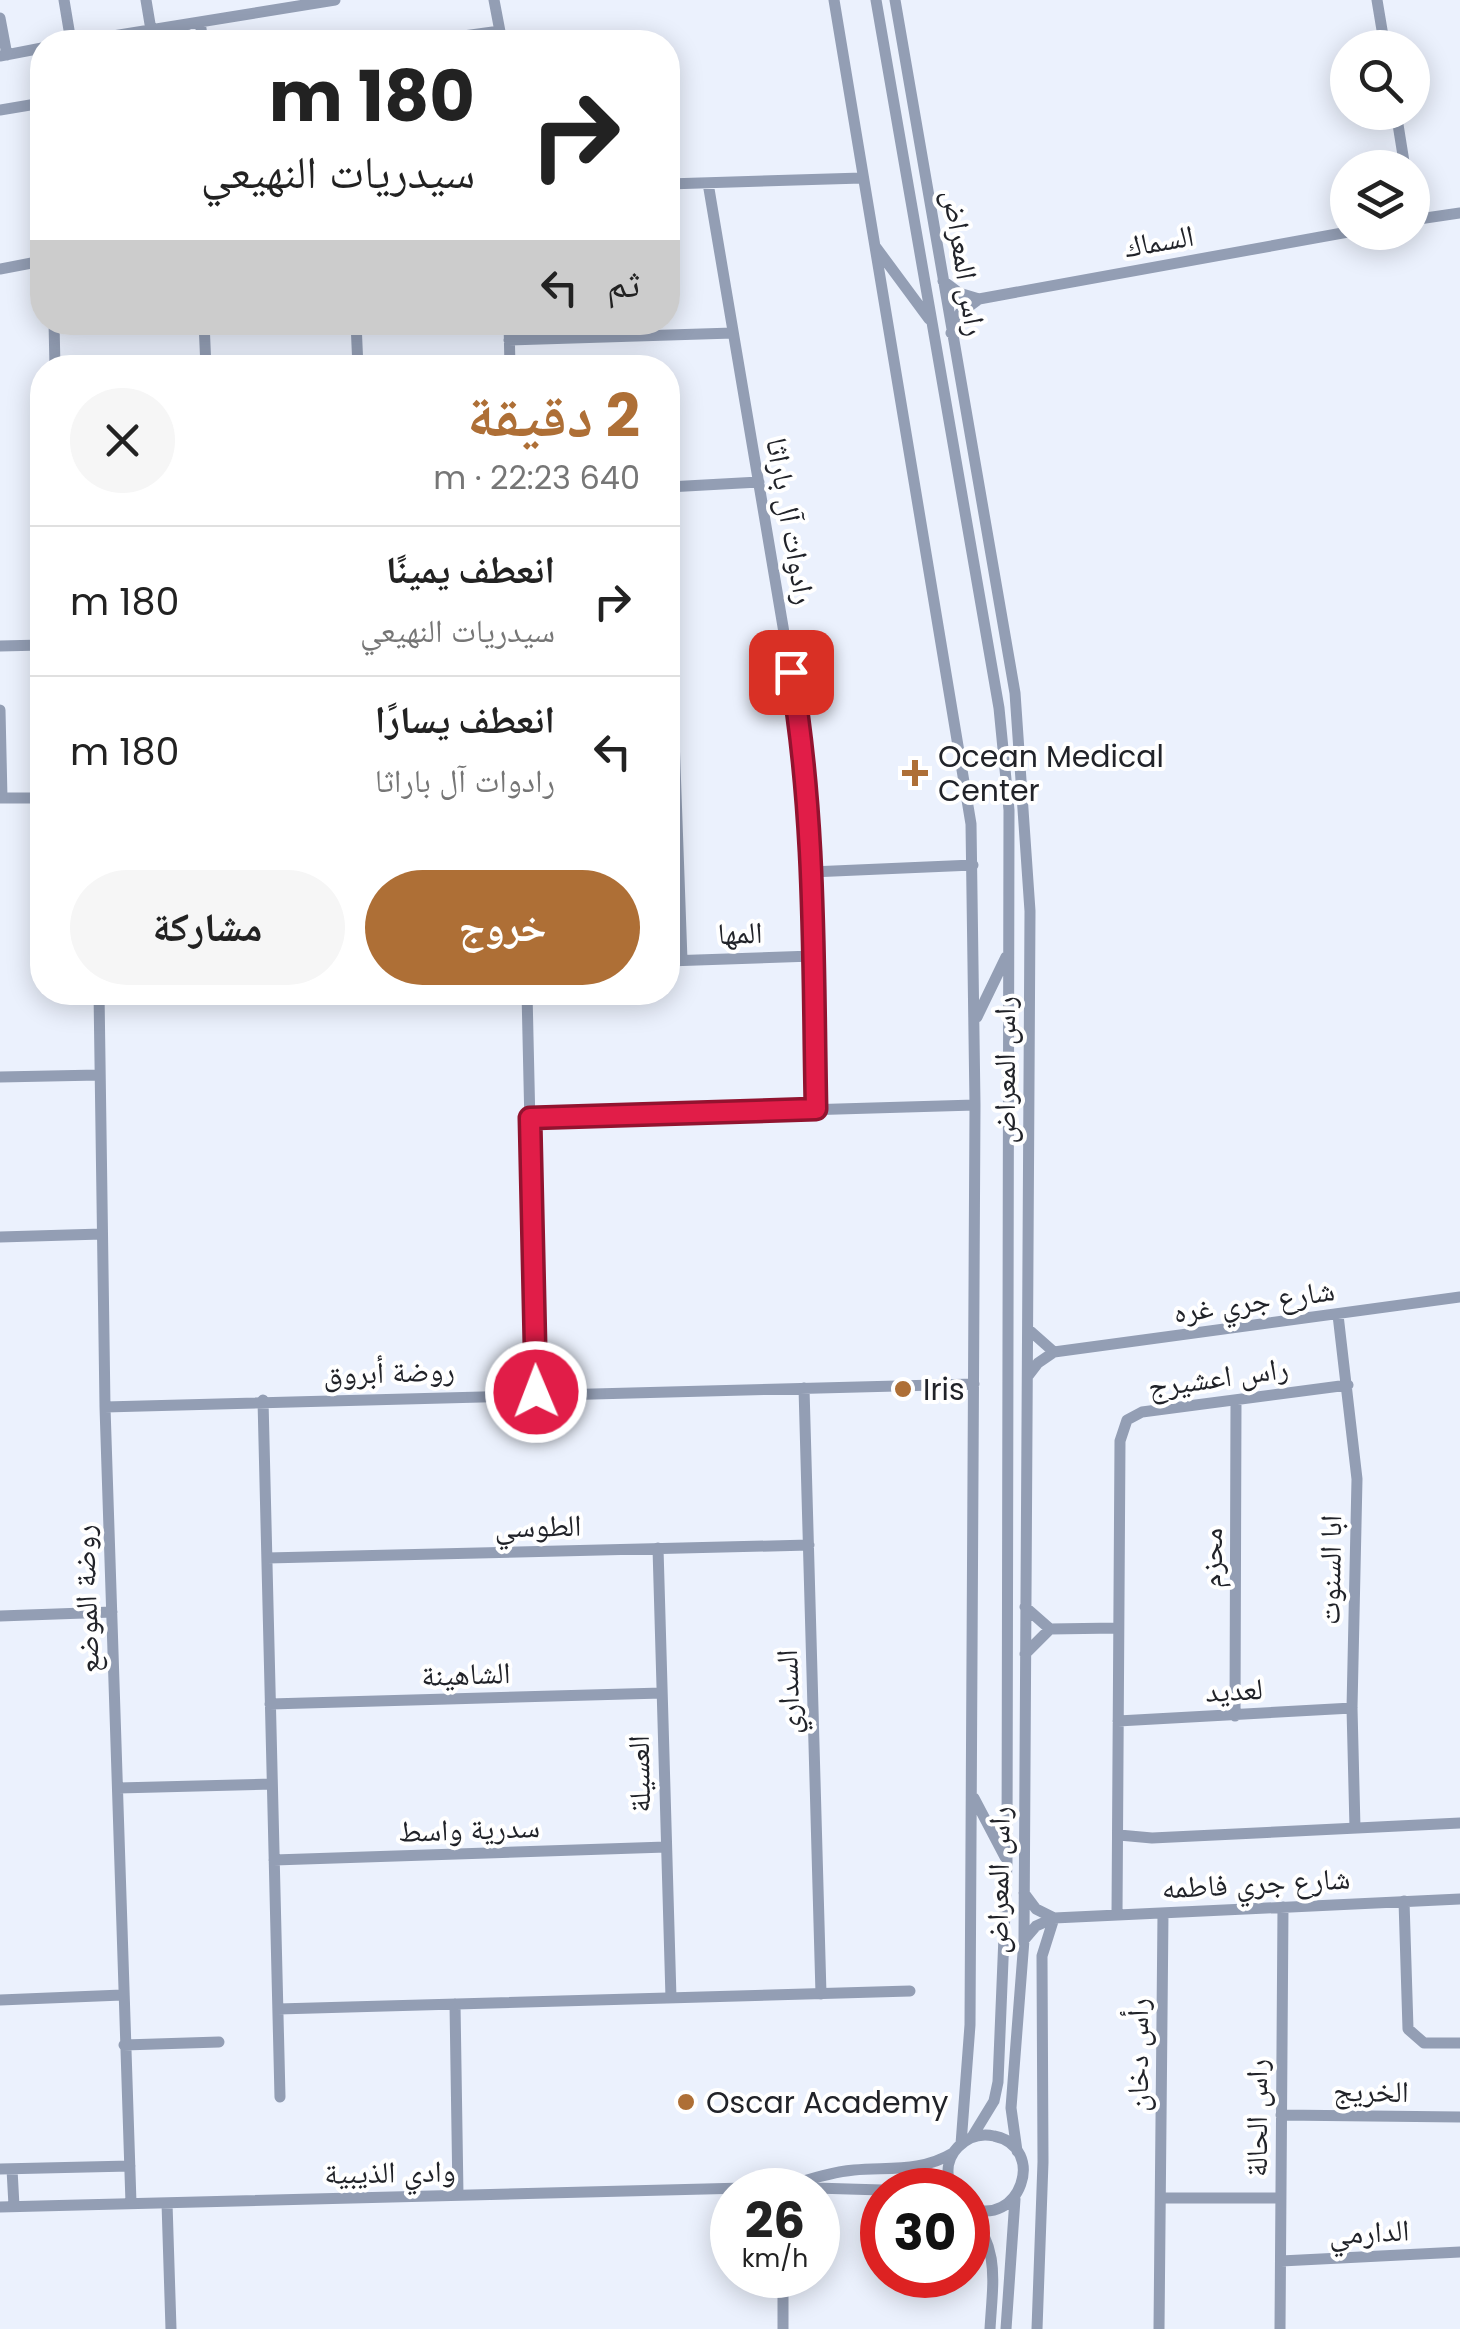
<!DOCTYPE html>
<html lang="ar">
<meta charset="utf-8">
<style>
:root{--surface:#fff;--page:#f6f6f6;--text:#222;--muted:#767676;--line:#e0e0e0;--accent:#ae6f36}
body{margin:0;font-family:Poppins,"Noto Naskh Arabic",sans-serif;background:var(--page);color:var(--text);direction:rtl;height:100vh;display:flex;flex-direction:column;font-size:38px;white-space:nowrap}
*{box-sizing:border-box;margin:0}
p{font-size:32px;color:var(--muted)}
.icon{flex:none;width:55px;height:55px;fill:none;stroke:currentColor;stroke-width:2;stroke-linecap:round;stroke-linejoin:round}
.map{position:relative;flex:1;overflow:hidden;direction:ltr}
.sheet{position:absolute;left:30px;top:355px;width:650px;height:650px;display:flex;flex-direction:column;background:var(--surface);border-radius:40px;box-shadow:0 5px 25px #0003;direction:rtl}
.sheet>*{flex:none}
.guide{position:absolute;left:30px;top:30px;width:650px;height:305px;border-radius:40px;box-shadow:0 5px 25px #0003;direction:rtl;background:#fff;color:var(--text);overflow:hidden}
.fabs{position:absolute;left:1330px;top:30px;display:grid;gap:20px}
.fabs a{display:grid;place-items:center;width:100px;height:100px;border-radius:50%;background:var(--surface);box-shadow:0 5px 25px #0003;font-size:50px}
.speed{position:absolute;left:710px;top:2168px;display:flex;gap:20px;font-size:50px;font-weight:700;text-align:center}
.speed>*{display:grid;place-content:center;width:130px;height:130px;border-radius:50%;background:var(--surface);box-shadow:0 5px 25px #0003;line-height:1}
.speed small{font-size:25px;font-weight:400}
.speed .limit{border:15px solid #d22;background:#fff;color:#111}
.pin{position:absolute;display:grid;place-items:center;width:85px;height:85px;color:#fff;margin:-42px;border-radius:20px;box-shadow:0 5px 15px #0006}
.me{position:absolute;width:110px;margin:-55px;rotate:359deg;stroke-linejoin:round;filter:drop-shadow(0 0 8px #0008)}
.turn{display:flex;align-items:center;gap:35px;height:210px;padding:0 40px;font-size:45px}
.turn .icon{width:130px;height:130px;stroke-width:2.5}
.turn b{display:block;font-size:70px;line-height:85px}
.then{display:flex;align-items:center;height:95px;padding:0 40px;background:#0003;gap:20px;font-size:38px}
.round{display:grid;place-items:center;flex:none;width:105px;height:105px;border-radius:52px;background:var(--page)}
.overview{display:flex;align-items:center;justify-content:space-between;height:170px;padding:0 40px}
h1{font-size:60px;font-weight:700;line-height:75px;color:var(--accent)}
.action{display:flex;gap:20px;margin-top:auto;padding:20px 40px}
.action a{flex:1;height:115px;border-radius:60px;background:var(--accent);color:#fff;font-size:40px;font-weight:700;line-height:115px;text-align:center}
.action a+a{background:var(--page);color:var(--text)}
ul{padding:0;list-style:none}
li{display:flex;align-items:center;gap:30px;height:150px;padding:0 40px;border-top:2px solid var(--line)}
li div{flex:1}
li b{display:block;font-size:38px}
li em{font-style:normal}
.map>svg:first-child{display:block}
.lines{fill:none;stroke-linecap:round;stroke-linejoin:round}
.minor{stroke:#939eb4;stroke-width:11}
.route-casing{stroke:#92132f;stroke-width:25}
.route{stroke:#e11d48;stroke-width:18}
.poi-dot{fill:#ae6f36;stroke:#fff;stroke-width:4}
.labels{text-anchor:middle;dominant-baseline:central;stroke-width:8;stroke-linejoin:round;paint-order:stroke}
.street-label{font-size:30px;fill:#212329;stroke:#fff}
.poi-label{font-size:30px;fill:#212329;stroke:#fff;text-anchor:start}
</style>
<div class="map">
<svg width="1460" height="2329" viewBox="0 0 1460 2329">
<rect width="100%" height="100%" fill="#ebf1fd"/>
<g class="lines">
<path class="minor" d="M64 0 71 42
M146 0 151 30
M494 0 502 42
M834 0 971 824 975 1105 970 2025 961 2144
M876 0 999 708 1009 810 1007 1863 998 2082 994 2101 972 2137
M895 0 1015 693 1030 911 1024 1940 1011 2108 1017 2151
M1377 0 1385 48
M0 18 7 55
M200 22 203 42
M184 25 187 42
M76 42 335 0
M420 42 500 31
M0 56 42 48
M0 110 42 103
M1396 112 1405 168
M708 183 804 751 816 1109
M668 184 862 178
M1412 220 1460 213
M875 246 929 319
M0 269 42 261
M943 281 959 293 979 299
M54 322 55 368
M204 322 206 368
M356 322 358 368
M509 322 510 368
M951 333 960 313 979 299 1348 232
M509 340 733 333
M668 487 759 482
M668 571 682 960
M0 646 42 645
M0 710 2 798
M0 798H42
M811 872 973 865
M668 961 813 956
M99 992 105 1407 131 2203
M527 992 536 1393
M977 1017 1006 957
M0 1077 99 1075
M530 1118 975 1105
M0 1237 102 1234
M1338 1315 1357 1479 1352 1708 1355 1828
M1028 1329 1054 1352
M1028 1376 1038 1363 1054 1352 1460 1297
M804 1388 821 1994
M263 1400 280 2097
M105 1407 974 1384
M658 1548 671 1998
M267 1558 809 1545
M1025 1607 1050 1629 1117 1628
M0 1616 112 1612
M1025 1654 1050 1629
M270 1704 662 1693
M1235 1716 1236 1400
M1118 1721 1352 1708
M118 1788 272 1784
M974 1798 1005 1857
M1119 1835 1152 1838 1460 1823
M274 1860 666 1847
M1024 1893 1036 1909 1054 1918
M1404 1901 1408 2029 1424 2043H1460
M1117 1915 1120 1441 1127 1420 1142 1412 1348 1385
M1024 1940 1036 1926 1054 1918 1460 1899
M0 2000 122 1995
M455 2004 458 2195
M278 2009 910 1991
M124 2045 219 2042
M1281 2115 1460 2117
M0 2169 130 2166
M12 2169 14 2206
M793 2184C813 2178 833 2172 854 2170 891 2167 921 2172 953 2153
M952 2190C946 2175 946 2159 958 2147 968 2137 981 2133 994 2136 1048 2147 1020 2230 968 2207
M1161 2198H1281
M167 2203 171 2329
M0 2207 782 2187 882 2190
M968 2209C1000 2251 993 2278 990 2329
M1281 2261 1460 2252
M783 2275V2329
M1006 2329 1015 2199
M1037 2329 1043 2162 1042 1956 1054 1918
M1159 2329 1163 1913
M1280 2329 1283 1907"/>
</g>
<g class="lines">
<g class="route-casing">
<path id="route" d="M536 1392 530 1118 816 1109C813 963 816 817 791 672"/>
</g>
<use href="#route" class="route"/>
</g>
<g class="poi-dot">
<path d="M910 758h10v10h10v10h-10v10h-10v-10h-10v-10h10z"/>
<circle cx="903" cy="1389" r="10"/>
<circle cx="686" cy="2102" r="10"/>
</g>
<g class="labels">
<g class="street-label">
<text transform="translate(1159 241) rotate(-10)">السماك</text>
<text transform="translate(965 263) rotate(81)">راس المعراض</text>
<text transform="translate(791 521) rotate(80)">رادوات آل باراثا</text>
<text transform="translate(740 933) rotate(-2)">المها</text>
<text transform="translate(1004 1070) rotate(-90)">راس المعراض</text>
<text transform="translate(1254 1301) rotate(-8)">شارع جري غره</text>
<text transform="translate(389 1372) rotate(-2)">روضة أبروق</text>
<text transform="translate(1218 1377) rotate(-8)">راس اعشيرج</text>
<text transform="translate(538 1526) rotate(-1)">الطوسي</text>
<text transform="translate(1211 1558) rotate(-90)">محزم</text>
<text transform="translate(1330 1570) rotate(-89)">ابا السنوت</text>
<text transform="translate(86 1599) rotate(-92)">روضة الموضع</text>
<text transform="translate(466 1674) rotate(-2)">الشاهينة</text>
<text transform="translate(1234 1690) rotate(-3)">لعديد</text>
<text transform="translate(788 1692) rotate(-92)">السداري</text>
<text transform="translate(639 1774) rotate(-91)">العسيلة</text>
<text transform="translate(469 1829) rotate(-2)">سدرية واسط</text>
<text transform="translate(998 1880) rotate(-89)">راس المعراض</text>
<text transform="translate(1256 1883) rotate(-3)">شارع جري فاطمه</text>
<text transform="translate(1137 2055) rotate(-90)">رأس دخان</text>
<text transform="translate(1371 2091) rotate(1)">الخريج</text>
<text transform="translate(1256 2118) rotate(-90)">راس الحالة</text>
<text transform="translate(390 2172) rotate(-1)">وادي الذيبية</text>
<text transform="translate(1369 2232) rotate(-3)">الدارمي</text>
</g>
<g class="poi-label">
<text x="938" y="756">Ocean Medical<tspan x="938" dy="34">Center</tspan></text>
<text x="923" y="1389">Iris</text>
<text x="706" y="2102">Oscar Academy</text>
</g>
</g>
</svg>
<div class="fabs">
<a><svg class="icon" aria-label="search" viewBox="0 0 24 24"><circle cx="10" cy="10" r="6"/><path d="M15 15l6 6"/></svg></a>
<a><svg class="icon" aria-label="layers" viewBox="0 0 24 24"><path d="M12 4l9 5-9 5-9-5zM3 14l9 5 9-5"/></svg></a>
</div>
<div class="speed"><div>26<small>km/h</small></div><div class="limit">30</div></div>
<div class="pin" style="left:791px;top:672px;background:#d93025"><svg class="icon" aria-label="arrive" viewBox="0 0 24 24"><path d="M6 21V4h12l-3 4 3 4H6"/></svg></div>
<svg class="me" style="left:536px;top:1392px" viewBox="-20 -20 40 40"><circle r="17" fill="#e11d48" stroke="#fff" stroke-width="3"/><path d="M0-11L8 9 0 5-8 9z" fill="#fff"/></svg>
<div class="guide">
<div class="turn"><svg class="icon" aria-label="right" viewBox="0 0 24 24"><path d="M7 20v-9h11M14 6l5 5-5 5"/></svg><div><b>180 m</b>سيدريات النهيعي</div></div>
<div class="then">ثم<svg class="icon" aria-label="left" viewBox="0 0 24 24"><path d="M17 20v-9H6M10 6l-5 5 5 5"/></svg></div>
</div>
<section class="sheet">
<div class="overview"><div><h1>2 دقيقة</h1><p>640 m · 22:23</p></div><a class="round"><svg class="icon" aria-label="close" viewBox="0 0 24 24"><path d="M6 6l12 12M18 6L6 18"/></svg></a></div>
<ul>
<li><svg class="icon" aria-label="right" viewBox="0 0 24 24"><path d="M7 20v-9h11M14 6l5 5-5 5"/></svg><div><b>انعطف يمينًا</b><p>سيدريات النهيعي</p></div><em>180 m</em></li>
<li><svg class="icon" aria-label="left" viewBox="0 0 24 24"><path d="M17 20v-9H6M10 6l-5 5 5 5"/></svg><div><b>انعطف يسارًا</b><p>رادوات آل باراثا</p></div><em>180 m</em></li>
</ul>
<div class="action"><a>خروج</a><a>مشاركة</a></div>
</section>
</div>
